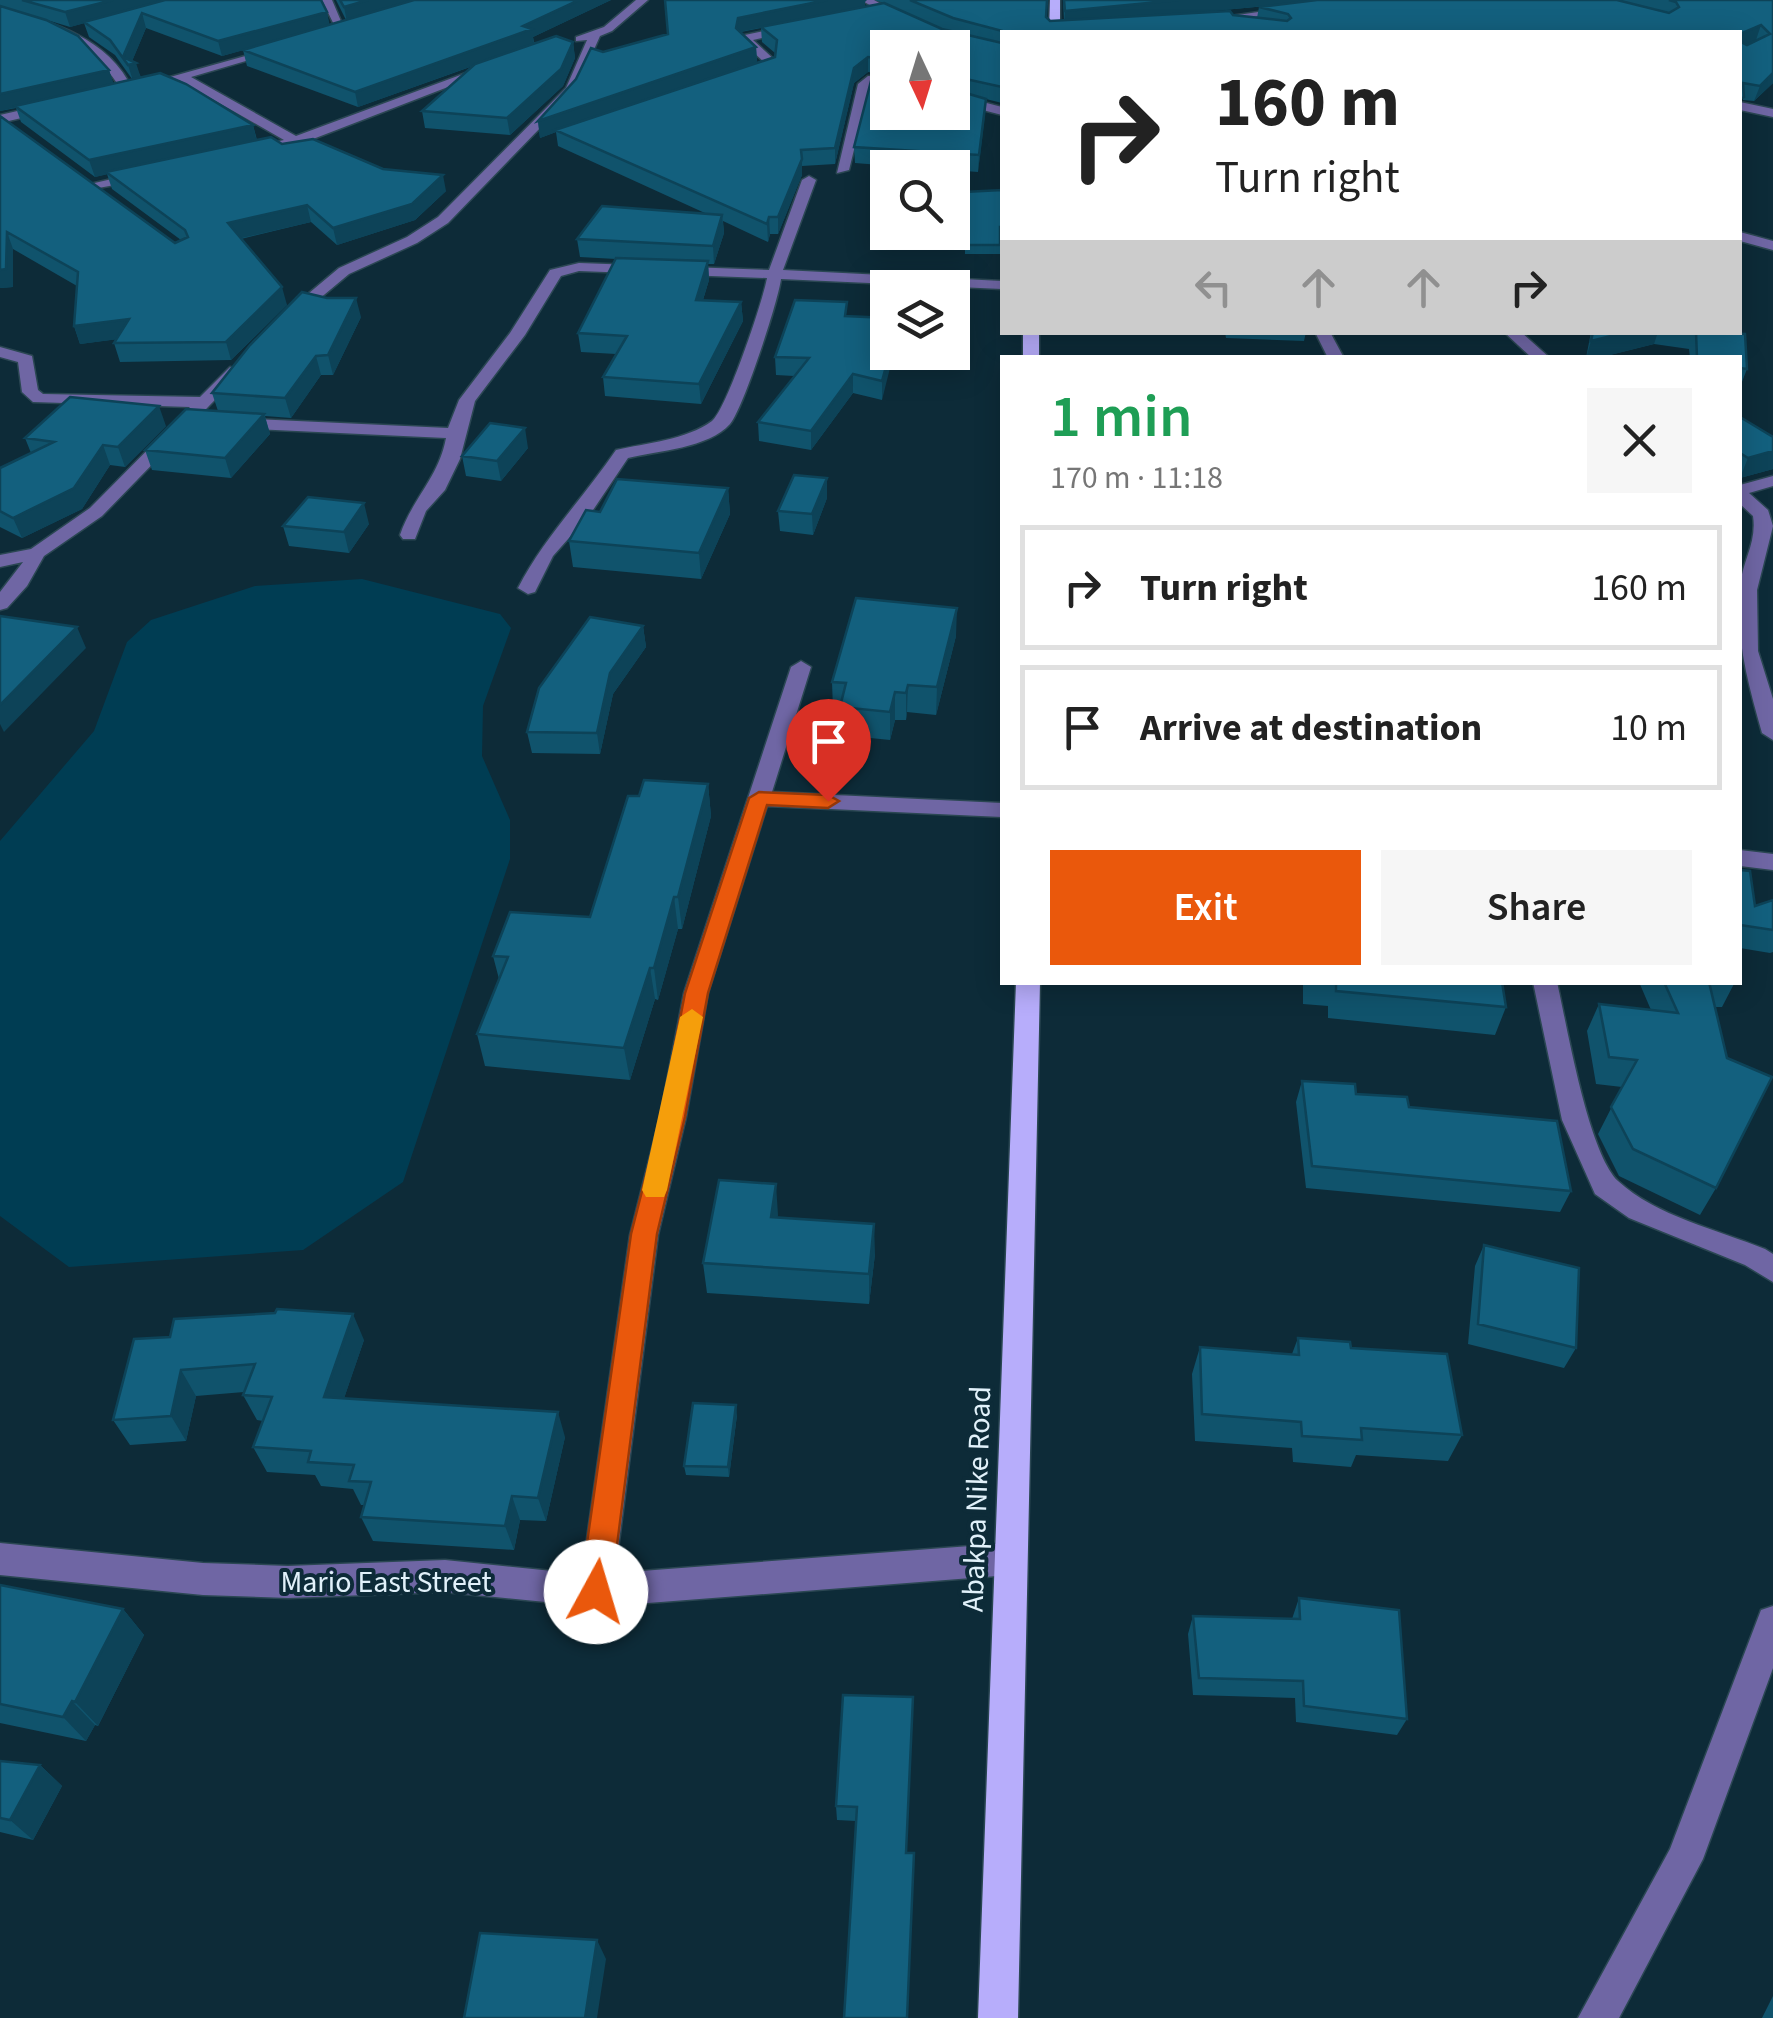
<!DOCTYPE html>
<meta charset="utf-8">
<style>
:root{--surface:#fff;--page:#f6f6f6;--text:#222;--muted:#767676;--line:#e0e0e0;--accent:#ea580c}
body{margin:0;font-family:"Source Sans 3",sans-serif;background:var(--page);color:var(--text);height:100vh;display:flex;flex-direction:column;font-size:38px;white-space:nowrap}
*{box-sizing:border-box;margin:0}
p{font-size:32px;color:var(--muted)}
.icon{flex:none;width:55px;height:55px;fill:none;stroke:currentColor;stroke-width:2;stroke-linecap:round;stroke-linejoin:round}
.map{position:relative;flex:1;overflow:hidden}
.sheet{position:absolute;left:1000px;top:355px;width:742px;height:630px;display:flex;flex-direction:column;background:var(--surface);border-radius:0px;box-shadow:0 5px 25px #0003}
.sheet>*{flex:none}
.banner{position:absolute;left:1000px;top:30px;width:742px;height:305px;border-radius:0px;box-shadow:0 5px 25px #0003;background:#fff;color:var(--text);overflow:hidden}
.needle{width:65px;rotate:176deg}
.controls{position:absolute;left:870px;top:30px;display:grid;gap:20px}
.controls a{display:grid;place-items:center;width:100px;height:100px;border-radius:0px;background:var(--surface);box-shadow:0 5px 25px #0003;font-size:50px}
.pin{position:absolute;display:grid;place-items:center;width:85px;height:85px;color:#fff;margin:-102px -42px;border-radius:50% 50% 50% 0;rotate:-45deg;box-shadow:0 0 10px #0007}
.pin .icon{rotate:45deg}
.me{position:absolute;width:110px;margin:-55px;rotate:6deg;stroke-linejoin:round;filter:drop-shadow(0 0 8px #0008)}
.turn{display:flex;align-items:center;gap:35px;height:210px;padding:0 50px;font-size:45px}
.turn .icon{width:130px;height:130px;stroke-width:2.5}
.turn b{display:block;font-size:70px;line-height:85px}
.lanes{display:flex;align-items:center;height:95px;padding:0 50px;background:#0003;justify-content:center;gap:50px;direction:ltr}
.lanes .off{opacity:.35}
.round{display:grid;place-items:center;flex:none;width:105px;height:105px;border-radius:0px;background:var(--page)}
.overview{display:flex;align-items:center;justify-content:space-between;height:170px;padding:0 50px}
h1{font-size:60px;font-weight:600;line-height:75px;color:#1e9e55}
.cta{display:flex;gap:20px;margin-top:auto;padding:20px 50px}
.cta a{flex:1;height:115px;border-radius:0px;background:var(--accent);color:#fff;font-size:40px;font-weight:600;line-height:115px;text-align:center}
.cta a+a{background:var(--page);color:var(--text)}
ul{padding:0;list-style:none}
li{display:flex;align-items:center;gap:30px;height:125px;margin:0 20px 15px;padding:0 30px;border:5px solid var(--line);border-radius:0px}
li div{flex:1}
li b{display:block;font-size:38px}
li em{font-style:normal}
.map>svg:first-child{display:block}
.green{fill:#003d53}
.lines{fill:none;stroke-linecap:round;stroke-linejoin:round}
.minor-casing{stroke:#2b4753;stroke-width:3}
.major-casing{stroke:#2b4753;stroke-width:3}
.minor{fill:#6f66a4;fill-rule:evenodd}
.major{fill:#b7adfb;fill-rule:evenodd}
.wall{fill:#10536c;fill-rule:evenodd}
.shaded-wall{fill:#0d4358}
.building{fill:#13607e;stroke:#0d4358;stroke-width:2.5;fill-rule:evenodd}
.route{fill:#ea580c;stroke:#983908;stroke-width:2.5}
.slow{fill:#f59e0b}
.labels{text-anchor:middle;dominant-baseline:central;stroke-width:8;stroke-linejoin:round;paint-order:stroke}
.near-street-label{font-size:30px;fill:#e1f1fa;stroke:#0d2b38}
</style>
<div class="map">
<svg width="1773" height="2018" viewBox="0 0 1773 2018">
<rect width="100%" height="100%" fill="#0d2b38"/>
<path class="green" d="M362 579 500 614 511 628 483 706 482 756 510 820V859L403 1182 303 1250 69 1267 0 1216V841L94 731 127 642 151 620 255 586Z"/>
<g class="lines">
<g class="minor-casing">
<path id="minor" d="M322 0H332L346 33H338Z
M636 0H648L612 31 600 36 575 92 448 223 417 243 349 274 294 320H284V314L339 268 407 237 438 217 566 88 587 40 576 41V37L604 27Z
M861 0H874L909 20 899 22Z
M1293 7 1289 12 1209 23 1203 20Z
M0 9C52 21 109 38 133 90L123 93C97 45 51 28 0 15Z
M794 25 798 30 753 40 778 63 742 77V71L764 62 740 40V36Z
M270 49 280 51 191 77 296 136 482 67 492 70 300 144 255 155 249 151 250 148 284 140 179 80 144 90 138 86Z
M868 76 888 77V85H870L849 170 837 173 858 84Z
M952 94 1002 107V115L952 102Z
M1740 102 1773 109V117L1740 110Z
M52 103 56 110 0 123V115Z
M142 172 147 173V179L93 189 86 185Z
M809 176 816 180 783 270 1002 281V289L781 279C778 302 743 409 730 424 709 448 657 451 628 458L591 513 553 556 535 592 528 594 518 588C543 539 584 497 616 450 646 443 686 440 712 421 726 411 763 301 767 278L579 271 561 276 525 335 475 401 460 459 445 490 426 511 415 539H403L400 535C412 499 439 477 446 438L235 428 227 423 235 418 448 428 459 400 510 333 550 270 579 263 769 270 802 180Z
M1740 232 1773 241V250L1740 241Z
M1315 332H1330L1344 358H1328Z
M1504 332H1521L1550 358H1532Z
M0 347 32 356 38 390 43 394 200 397 230 367 244 370 102 516 44 556 27 586 7 608 0 610V592L23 562 0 567V555L31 549 90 508 190 407 33 402 22 392 18 362 0 357Z
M1773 476V486L1749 493 1768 510 1773 526 1757 590 1758 651 1773 699V740L1762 733C1748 683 1735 638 1740 585 1743 560 1757 542 1753 516L1740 504V485Z
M801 661 811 667 772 792 1002 803V817L767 806 708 993 686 1117 658 1235 615 1573 1010 1543 1022 1548 1026 1559 1022 1570 1010 1575 596 1607 445 1592 288 1598 203 1595 0 1575V1543L203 1563 288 1566 445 1560 582 1574 630 1235 660 1117 684 993 791 667Z
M1740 850 1773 854V870L1740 866Z
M1533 982H1557C1567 1026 1588 1152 1618 1181 1656 1216 1718 1230 1765 1249L1773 1254V1282L1745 1265 1629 1218 1595 1194 1562 1120Z
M1773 1606V1668L1703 1859 1619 2018H1578L1670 1849 1761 1610Z"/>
</g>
<g class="major-casing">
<path id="major" d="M1050 0H1060V32H1049Z
M1023 332H1039V358H1023Z
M1016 982H1040L1018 2018H978Z"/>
</g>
<use href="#minor" class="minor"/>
<use href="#major" class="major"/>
</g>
<path class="wall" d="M0 0H321L327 12 329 25 346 20 336 0H611L533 37 534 42H573L575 58 563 86 510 135 425 128 422 111 473 66 358 107 247 66 243 50 222 56 146 28 132 61 141 77 253 125 257 140 282 144 383 169 446 191 415 220 337 245 311 222 241 239 287 305 231 360 120 362 114 343 117 339 80 344 74 326 77 286 13 249V287L0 288V116L175 243 181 240 112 189 107 174 95 177 21 122 16 108 0 111ZM47 20 70 27 84 23 89 37 115 55 132 79 113 83 109 70Z
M875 0H1047L1046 17 1050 21 1064 20 1063 0H1773V83L1754 101 1743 100 1740 32H1002V103L986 99 978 172 952 170V168H917L855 163 854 147 875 73 868 72 854 83 835 164 802 166V175L778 234H770L768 242 723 221 724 233 714 264H708L709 280 703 300 741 302 743 321 701 404 605 396 603 377 616 354 581 352 578 333 616 259 580 257 577 239 707 214 558 146 556 132 540 138 538 121 603 52 668 34 865 2V7L883 3ZM1288 4 1259 7 1257 18 1201 12ZM761 28 762 42 775 53V57L757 62 756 47 741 32ZM888 48H952V112H888Z
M1002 190V236H1000V254H965L964 192Z
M848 316 888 318 882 400 853 393 811 450 759 441 758 422 794 376 776 375 775 357Z
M361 317 333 375H321L291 418 265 416 270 434 231 478 152 470 145 450 218 411 212 393Z
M1225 332H1306L1304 341 1226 338Z
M1591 332H1733L1747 369 1740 387V358H1690L1689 349 1654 344 1598 358H1586Z
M1740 417 1773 437V469L1740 478Z
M166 426 125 467 110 465 82 509 22 538 0 527V468L31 453 25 438Z
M528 448 501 481 466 476 462 456Z
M728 488 730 514 701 579 573 567 569 541 600 512Z
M827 498 813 535 780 531 778 511Z
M369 524 349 553 289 546 283 526Z
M643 626 646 647 613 694 600 754 532 753 527 732Z
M956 636 936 715 907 712 906 720H895L890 740 841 735 840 710 833 709 832 682Z
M708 784 711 816 682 929H678L658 1000 655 999 630 1080 485 1066 477 1034 499 979 493 956 590 917 639 796Z
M1740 870 1755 906 1773 900V952L1770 953 1740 948Z
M1303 982H1502L1506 1007 1495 1035 1328 1018V1006L1303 1004Z
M1639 982H1735L1722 1007H1715L1716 1188 1700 1215 1619 1176 1598 1134 1622 1087 1596 1084 1587 1031 1599 1004 1651 1010Z
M1302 1081 1409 1107 1571 1191 1560 1212 1306 1188 1296 1102Z
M778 1217 875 1254 869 1304 707 1293 703 1263Z
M1484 1245 1576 1348 1564 1368 1468 1344 1475 1266Z
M1298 1338 1351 1348 1462 1435 1448 1461 1356 1455 1351 1467 1293 1462 1292 1448 1195 1441 1192 1374 1200 1347 1292 1354Z
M134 1339 364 1340 344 1398 565 1437 546 1521 520 1520 514 1550 373 1541 361 1517 364 1505H361L353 1489 321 1486 315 1475 267 1472 253 1447 263 1421 257 1420 243 1395 244 1392 196 1396 186 1441 130 1445 113 1420Z
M737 1415 729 1477 686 1475 684 1466Z
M0 1585 123 1609 144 1635 98 1726 95 1725 86 1741 0 1723Z
M1299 1598 1407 1719 1397 1735 1296 1722 1295 1698 1193 1695 1188 1634 1193 1616 1292 1619Z
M913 1697 856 1821 837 1820 836 1806Z
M0 1761 40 1765 62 1786 33 1840 0 1832Z
M1773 1996V2018H1762Z"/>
<path class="shaded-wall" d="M113 0H173L70 27 65 12Z
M368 0H421L347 22 344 7Z
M579 0H611L533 37 534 44 358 107 355 92 523 26Z
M827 0H867L865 2V7L739 32 736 28 738 18Z
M1179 0H1325L1064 26 1065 11Z
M327 12 330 27 222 56 218 41Z
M142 13 146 28 131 64 136 63 141 78 133 81 128 65 123 57Z
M1761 25 1756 40 1740 47 1742 33Z
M573 42 575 58 563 86 510 135 507 118Z
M756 47 757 62 555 130 556 132 540 138 538 121Z
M868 57V72L854 83 835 164V148L854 68Z
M109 70 114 85 0 111V94Z
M1773 73V83L1754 101 1760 86Z
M986 99 985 115 978 172 979 155Z
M253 125 257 142 95 177 89 160Z
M802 159V175L778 234V217Z
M443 175 446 191 415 220 337 245 333 228Z
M307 205 311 222 233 240 228 223Z
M722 215 724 233 714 264 713 246Z
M769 217 770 234 768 242 767 224Z
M7 232 13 249V287L0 288V270Z
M708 261 709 280 697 319 696 300Z
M282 287 287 305 231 360 226 342Z
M356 298 361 317 333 375 328 355Z
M741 302 743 321 701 404 699 384Z
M129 319 135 337 80 344 74 326Z
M1627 332H1658L1654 344 1598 358H1586L1591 341Z
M890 352H894L882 400V381Z
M316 356 321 375 291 418 285 398Z
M853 374V393L811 450V431Z
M159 406 166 426 125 467 118 447Z
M264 414 270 434 231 478 225 458Z
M525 428 528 448 501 481 497 461Z
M103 445 110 465 82 509 22 538 13 518Z
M1773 451V469L1740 478 1748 458Z
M827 478V498L813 535 812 514Z
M728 488 730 514 701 579 699 553Z
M364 503 369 524 349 553 344 532Z
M957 608 956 636 936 715 937 687Z
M643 626 646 647 613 694 600 754 597 733 610 673Z
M77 627 86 648 4 732 0 724V705Z
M908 685 907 712 906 720V693Z
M895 692V720L890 740V712Z
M708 784 711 816 682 929 678 897Z
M674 897 678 929 658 1000 654 968Z
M650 968 655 999 630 1080 624 1048Z
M776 1184 778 1215 773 1247 771 1217Z
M874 1224 875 1254 869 1304V1274Z
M353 1314 364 1340 336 1422 324 1397Z
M181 1370 196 1396 186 1441 171 1416Z
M736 1405 737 1415 729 1477 728 1467Z
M558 1412 565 1437 546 1521 538 1498Z
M512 1496 520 1520 514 1550 505 1526Z
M123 1609 144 1635 98 1726 75 1702Z
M72 1701 95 1725 86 1741 63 1717Z
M40 1765 62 1786 33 1840 10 1820Z
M597 1940 606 1959 597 2018H585Z"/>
<path class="building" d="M22 0H113L65 12Z
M165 0H321L327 12 218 41 142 13 123 57 136 63 128 65 110 40 84 22Z
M340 0H368L344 7Z
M414 0H579L523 26 532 29 355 92 243 50Z
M665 0H827L738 18 736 28 756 47 538 121 576 79 591 48 603 52 668 34Z
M910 0H1047L1046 17 1050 21 1230 11 1233 15 1287 21 1291 18 1288 14 1259 7 1317 0H1617L1669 13 1679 7 1676 2 1669 0H1773V73L1760 86 1743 83 1744 97 1740 99V32H1006L953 18ZM1761 25 1770 34 1747 45 1741 42 1742 33Z
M1064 0H1179L1065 11Z
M884 3 942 29 1002 43V87L952 76V48H888V59L868 57 854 68 835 148 801 150 802 159 778 217H769L767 224 555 130 775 57 777 40 761 27Z
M0 6 46 20 78 36 109 70 0 94Z
M556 36 573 42 561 69 507 118 422 111 475 64Z
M888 70V112H952V89L986 99 979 155 854 147 873 73Z
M160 73 186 84 253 125 89 160 15 106Z
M0 116 175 243 188 237 185 230 106 172 271 137 282 144 313 139 383 169 443 175 412 204 333 228 307 205 228 223 282 287 226 342 114 343 129 319 74 326 78 272 7 232 6 269 0 270Z
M1002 190V227H1000V245H965L964 192Z
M602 206 722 215 713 246 577 239Z
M616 258 708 261 696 300 741 302 699 384 603 377 627 336 578 333Z
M302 292 327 298H356L328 355 316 356 285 398 212 393 250 345Z
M795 300 847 302 845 316 888 318V352H890L882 381 853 374 811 431 758 422 809 358 775 357Z
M1593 332H1627L1591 341Z
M1696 332 1745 334 1747 369 1740 368V358H1697Z
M70 397 159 406 118 447 103 445 74 488 13 518 0 511V468L54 442 25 438Z
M186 409 264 414 225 458 145 450Z
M1740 417 1773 437V451L1748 458 1740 453Z
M490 423 525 428 497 461 462 456Z
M794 475 827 478 812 514 778 511Z
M617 479 728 488 699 553 569 541 586 510 600 512Z
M308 497 364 503 344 532 283 526Z
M856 598 957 608 937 687 908 685 906 693 895 692 890 712 840 707 846 683 832 682Z
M0 616 77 627 0 705Z
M590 617 643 626 610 673 597 733 527 732 539 688Z
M644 780 708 784 678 897H674L654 968H650L624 1048 477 1034 508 957 493 956 510 912 590 917 628 796H639Z
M1740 870 1750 871 1755 906 1773 900V930L1740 925Z
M1336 982H1502L1506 1007 1336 991Z
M1664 982H1709L1727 1058 1772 1077 1716 1188 1633 1149 1611 1107 1637 1060 1609 1057 1599 1004 1678 1013Z
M1302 1081 1355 1084 1356 1094 1407 1097 1409 1107 1557 1121 1571 1191 1312 1166Z
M719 1180 776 1184 771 1217 874 1224 869 1274 703 1263Z
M1484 1245 1579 1268 1576 1348 1478 1324Z
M277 1309 353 1314 324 1397 558 1412 538 1498 512 1496 505 1526 361 1517 371 1482 349 1481 354 1465 308 1462 311 1451 253 1447 272 1397 243 1395 255 1364 181 1370 171 1416 113 1420 134 1339 170 1337 174 1319 275 1313Z
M1298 1338 1350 1342 1351 1348 1447 1354 1462 1435 1361 1428 1362 1440 1302 1436 1301 1422 1202 1414 1200 1347 1299 1355Z
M693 1403 736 1405 728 1467 684 1466Z
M0 1585 123 1609 75 1702 72 1701 63 1717 0 1704Z
M1299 1598 1399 1610 1407 1719 1304 1706 1303 1681 1199 1678 1193 1616 1300 1619Z
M843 1695 913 1697 906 1853H914L907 2018H844L857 1807 836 1806Z
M0 1761 40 1765 10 1820 0 1818Z
M480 1933 597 1940 585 2018H464Z"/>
<path class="route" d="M759 792 828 795 839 801 828 808 767 805 708 993 685 1117 657 1234 611 1592 606 1602 596 1606 585 1602 580 1592 631 1234 661 1117 685 993 749 798Z"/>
<path class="slow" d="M692 1009 703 1017 667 1190 664 1197H646L642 1190 680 1017Z"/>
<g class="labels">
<g class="near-street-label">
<text transform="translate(977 1499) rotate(-88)">Abakpa Nike Road</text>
<text x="386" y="1582">Mario East Street</text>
</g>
</g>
</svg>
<div class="controls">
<a><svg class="needle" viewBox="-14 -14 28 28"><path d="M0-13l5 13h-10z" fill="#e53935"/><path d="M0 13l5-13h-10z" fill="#767676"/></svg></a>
<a><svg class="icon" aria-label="search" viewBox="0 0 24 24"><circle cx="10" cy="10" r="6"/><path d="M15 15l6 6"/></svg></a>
<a><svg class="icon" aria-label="layers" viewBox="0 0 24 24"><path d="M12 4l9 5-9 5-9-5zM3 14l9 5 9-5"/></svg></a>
</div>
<div class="pin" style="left:828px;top:801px;background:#d93025"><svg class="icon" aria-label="arrive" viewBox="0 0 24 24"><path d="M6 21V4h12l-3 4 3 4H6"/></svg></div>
<svg class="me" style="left:596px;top:1592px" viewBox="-20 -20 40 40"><circle r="19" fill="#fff"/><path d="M0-13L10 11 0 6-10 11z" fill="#ea580c"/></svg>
<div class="banner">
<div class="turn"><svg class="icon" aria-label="right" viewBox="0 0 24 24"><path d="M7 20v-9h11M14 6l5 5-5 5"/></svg><div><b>160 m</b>Turn right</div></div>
<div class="lanes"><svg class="icon off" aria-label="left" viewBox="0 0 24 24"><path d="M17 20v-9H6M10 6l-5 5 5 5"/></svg><svg class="icon off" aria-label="ahead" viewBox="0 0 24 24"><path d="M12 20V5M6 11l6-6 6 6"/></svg><svg class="icon off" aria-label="ahead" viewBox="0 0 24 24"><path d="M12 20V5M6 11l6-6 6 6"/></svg><svg class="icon" aria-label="right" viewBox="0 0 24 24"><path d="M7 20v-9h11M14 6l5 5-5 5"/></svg></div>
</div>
<section class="sheet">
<div class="overview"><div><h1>1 min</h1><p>170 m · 11:18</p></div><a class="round"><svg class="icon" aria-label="close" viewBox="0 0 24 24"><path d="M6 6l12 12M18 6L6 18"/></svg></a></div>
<ul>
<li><svg class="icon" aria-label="right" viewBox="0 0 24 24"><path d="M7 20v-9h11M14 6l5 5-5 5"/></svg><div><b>Turn right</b></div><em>160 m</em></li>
<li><svg class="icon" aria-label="arrive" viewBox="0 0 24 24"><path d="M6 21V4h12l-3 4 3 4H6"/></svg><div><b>Arrive at destination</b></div><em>10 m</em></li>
</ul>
<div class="cta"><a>Exit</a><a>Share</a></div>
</section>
</div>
